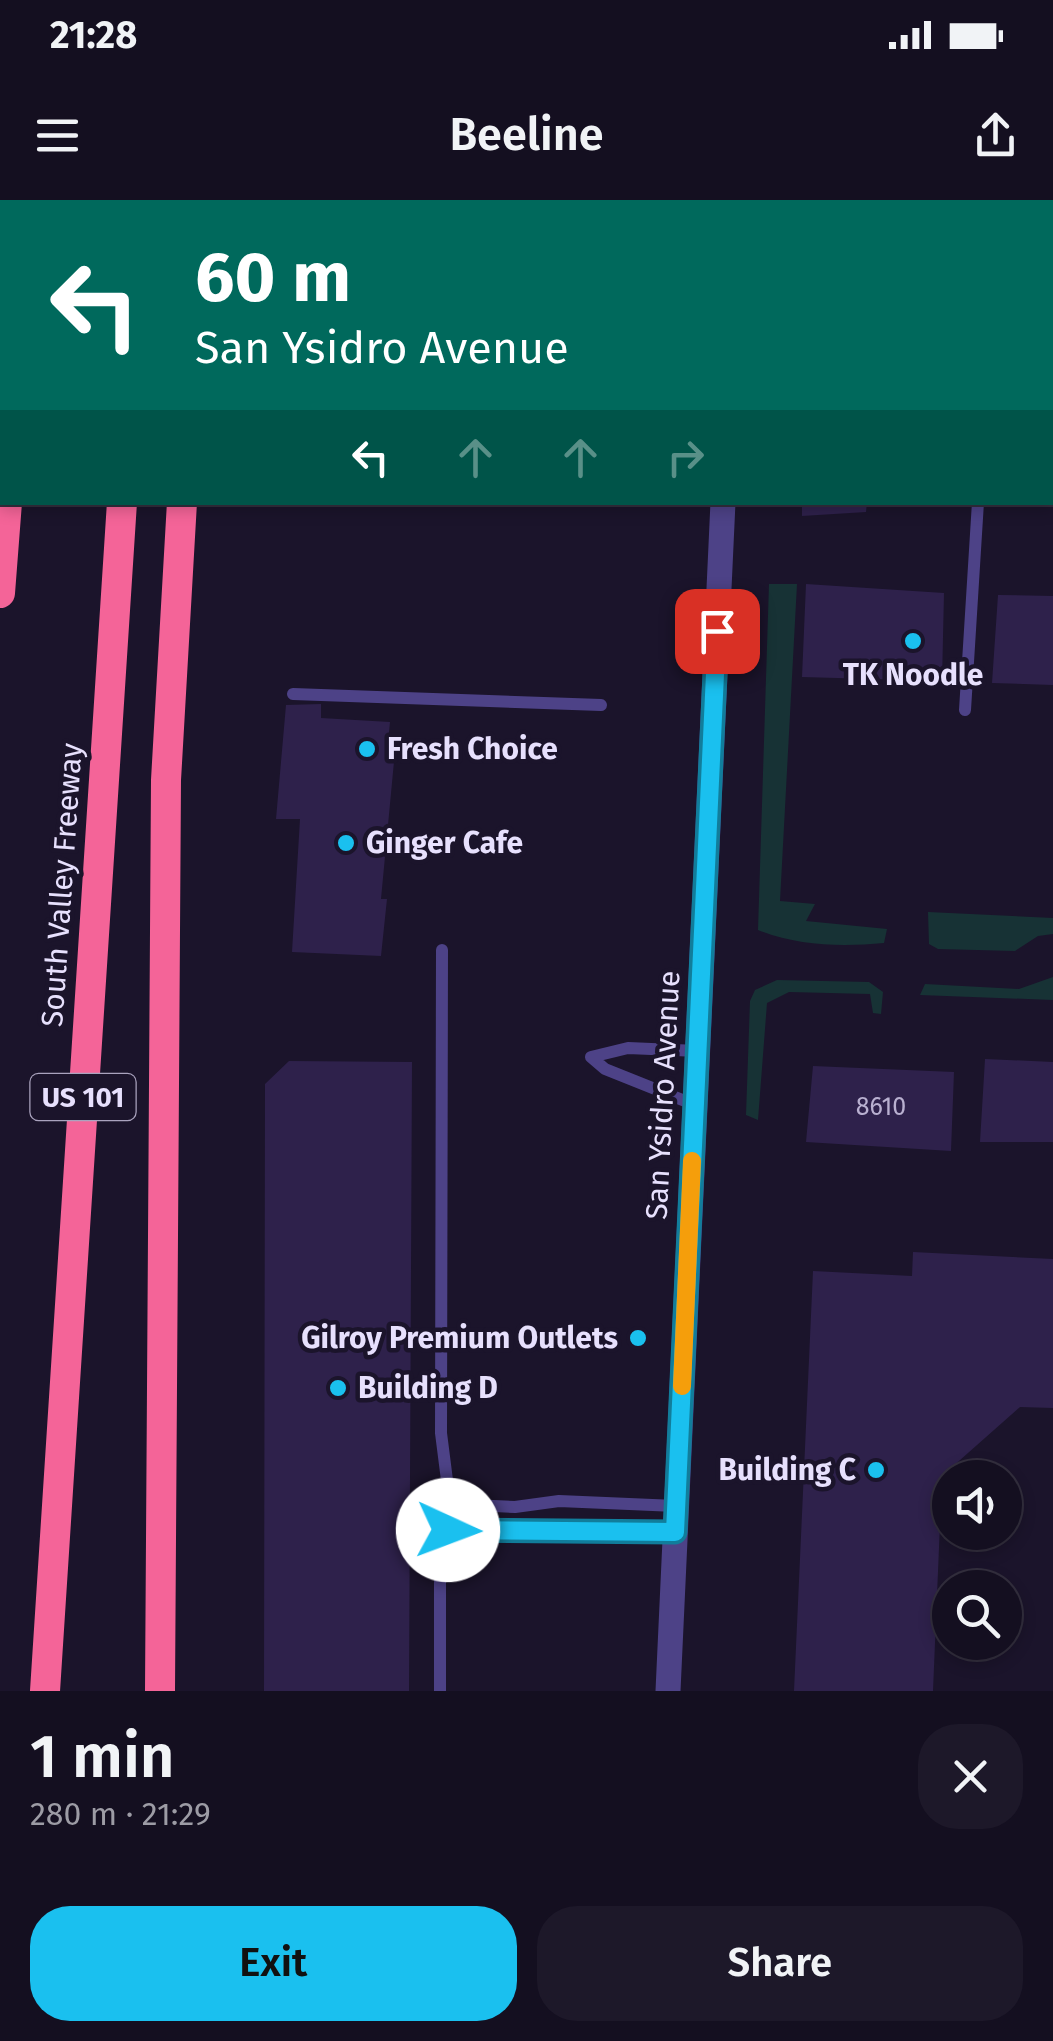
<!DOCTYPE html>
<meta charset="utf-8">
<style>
:root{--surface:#140f20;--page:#1d1829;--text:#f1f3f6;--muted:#9d9ca5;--line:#332f3e;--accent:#1ac0ef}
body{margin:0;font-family:"Fira Sans",sans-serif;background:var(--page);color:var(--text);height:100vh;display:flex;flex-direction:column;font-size:38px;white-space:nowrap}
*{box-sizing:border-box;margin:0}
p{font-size:32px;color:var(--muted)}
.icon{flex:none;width:55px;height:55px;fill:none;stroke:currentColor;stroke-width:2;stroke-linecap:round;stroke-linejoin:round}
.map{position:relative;height:1491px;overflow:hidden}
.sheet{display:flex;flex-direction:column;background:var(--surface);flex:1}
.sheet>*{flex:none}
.top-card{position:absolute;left:0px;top:0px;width:1055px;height:305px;box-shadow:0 5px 15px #0003,0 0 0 2px var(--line);background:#00695c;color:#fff;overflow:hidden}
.controls{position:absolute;left:932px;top:1260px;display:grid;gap:20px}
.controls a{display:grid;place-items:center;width:90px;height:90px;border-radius:50%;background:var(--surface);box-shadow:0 5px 15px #0003,0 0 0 2px var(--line);font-size:50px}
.pin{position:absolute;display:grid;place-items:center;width:85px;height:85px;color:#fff;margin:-42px;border-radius:20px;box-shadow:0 5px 15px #0006}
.me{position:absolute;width:110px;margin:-55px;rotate:92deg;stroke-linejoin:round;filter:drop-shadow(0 0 8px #0008)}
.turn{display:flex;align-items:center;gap:35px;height:210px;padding:0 30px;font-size:45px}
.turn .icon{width:130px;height:130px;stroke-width:2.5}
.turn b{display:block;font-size:70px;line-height:85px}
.lanes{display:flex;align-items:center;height:95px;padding:0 30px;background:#0003;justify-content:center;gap:50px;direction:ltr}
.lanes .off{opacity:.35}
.round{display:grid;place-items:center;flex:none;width:105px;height:105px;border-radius:40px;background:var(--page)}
.headline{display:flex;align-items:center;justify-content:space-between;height:170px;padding:0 30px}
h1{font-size:60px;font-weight:600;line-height:75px}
.primary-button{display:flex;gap:20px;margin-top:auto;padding:20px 30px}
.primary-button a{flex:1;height:115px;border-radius:40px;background:var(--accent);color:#111;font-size:40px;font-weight:600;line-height:115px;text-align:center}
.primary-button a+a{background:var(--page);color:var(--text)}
.status{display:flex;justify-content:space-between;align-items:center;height:70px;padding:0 50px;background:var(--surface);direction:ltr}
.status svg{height:28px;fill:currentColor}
header{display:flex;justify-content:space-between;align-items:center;height:130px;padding:0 30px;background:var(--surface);font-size:45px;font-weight:600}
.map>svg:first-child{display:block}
.green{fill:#173235}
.building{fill:#2e214b}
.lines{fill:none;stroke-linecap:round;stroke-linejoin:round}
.service{stroke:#4d4287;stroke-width:12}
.minor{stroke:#4d4287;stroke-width:25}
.motorway{stroke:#f46498;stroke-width:30}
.route-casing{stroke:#117d9b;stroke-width:25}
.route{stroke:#1ac0ef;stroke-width:18}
.slow{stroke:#f59e0b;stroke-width:18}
.poi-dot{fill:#1ac0ef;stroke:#1b142b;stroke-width:4}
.labels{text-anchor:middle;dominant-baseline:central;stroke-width:9;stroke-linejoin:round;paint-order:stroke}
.number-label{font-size:25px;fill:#b9b0d0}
.shield{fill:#1b142b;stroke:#aaa3be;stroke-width:2.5}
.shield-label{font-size:28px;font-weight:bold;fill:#e7e0fd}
.poi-label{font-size:30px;font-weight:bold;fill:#e7e0fd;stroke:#1b142b;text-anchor:start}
.street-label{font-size:30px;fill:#e7e0fd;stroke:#1b142b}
</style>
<div class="status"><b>21:28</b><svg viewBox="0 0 49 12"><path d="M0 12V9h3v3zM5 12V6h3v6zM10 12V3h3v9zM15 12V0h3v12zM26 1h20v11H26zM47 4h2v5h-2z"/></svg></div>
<header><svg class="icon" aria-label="menu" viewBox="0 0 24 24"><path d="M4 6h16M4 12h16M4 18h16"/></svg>Beeline<svg class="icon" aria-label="share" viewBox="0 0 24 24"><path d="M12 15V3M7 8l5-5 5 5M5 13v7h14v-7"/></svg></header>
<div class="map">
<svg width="1053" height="1491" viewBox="0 0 1053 1491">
<rect width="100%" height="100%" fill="#1b142b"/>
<path class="green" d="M769 384H797L780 701 815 704 806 721 887 729 884 743C842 747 797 746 758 730Z
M928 712 1053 718V734L1038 736 1015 751 938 749 929 744Z
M1053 777V800L920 795 925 784 1019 789Z
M777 780 869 782 883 792 881 814 873 813 870 794 789 792 767 803 758 920 746 915 750 801 755 790Z"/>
<path class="building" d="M802 302H867L866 312 802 316Z
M806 384 944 393 942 481 802 477Z
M998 395 1053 396V485L992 483Z
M321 504V518L390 522 387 552 395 551 381 699H387L381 756 292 752 300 619H276L286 505Z
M985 859 1053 862V942H980Z
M289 861 412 862 409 1491H264L265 884Z
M813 866 954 872 951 951 806 942Z
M913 1052 1053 1059V1208L1020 1207 942 1276 933 1491H794L813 1071 912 1076Z"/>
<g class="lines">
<path class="service" d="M271 2V0
M992 2V0
M293 494 601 505
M965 510 978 302
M695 905 605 869 591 857 628 848 698 851
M450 1304 515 1307 559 1301 676 1306
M448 1330 675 1332
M440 1491V1381L450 1304 441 1233 442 750"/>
<path class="minor" d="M737 2V0
M668 1491 723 302"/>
<path class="motorway" d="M161 0V2
M31 2V0
M0 393 7 302
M45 1491 122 302
M160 1491 166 580 182 302"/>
</g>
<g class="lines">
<g class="route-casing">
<path id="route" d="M448 1330 675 1332 717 431"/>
</g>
<use href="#route" class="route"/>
<path class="slow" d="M682 1186 692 961"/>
</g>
<g class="poi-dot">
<circle cx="913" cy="441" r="10"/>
<circle cx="367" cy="549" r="10"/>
<circle cx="346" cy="643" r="10"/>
<circle cx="638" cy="1138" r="10"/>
<circle cx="338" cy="1188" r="10"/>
<circle cx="876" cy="1270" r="10"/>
</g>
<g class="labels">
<g class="number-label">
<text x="881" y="907">8610</text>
</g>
<rect class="shield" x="30.5" y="874" width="105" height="46" rx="8"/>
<g class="shield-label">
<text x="83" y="897">US 101</text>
</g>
<g class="poi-label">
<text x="913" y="475" text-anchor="middle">TK Noodle</text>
<text x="387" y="549">Fresh Choice</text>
<text x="366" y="643">Ginger Cafe</text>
<text x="618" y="1138" text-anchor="end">Gilroy Premium Outlets</text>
<text x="358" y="1188">Building D</text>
<text x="856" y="1270" text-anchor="end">Building C</text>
</g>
<g class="street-label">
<text transform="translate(62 685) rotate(-86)">South Valley Freeway</text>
<text transform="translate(663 895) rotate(-87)">San Ysidro Avenue</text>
</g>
</g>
</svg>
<div class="controls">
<a><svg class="icon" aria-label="sound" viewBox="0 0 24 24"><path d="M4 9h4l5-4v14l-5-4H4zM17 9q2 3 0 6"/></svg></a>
<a><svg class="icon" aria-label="search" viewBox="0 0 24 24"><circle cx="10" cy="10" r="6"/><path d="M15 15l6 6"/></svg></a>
</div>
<div class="pin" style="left:717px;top:431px;background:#d93025"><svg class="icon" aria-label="arrive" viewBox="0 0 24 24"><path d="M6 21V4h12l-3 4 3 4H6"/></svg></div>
<svg class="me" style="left:448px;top:1330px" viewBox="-20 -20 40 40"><circle r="19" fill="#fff"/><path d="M0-13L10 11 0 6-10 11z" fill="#1ac0ef"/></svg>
<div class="top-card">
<div class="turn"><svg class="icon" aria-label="left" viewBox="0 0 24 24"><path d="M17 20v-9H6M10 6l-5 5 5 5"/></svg><div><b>60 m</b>San Ysidro Avenue</div></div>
<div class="lanes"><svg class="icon" aria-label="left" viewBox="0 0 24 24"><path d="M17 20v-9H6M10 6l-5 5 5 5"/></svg><svg class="icon off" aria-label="ahead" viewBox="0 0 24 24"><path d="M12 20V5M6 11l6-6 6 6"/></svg><svg class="icon off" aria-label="ahead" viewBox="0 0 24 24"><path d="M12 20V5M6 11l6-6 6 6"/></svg><svg class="icon off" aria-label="right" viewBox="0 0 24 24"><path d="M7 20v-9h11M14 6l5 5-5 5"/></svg></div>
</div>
</div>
<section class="sheet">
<div class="headline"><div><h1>1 min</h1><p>280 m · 21:29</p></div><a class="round"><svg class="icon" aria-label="close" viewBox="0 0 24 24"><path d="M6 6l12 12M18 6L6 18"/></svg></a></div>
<div class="primary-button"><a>Exit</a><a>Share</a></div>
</section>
